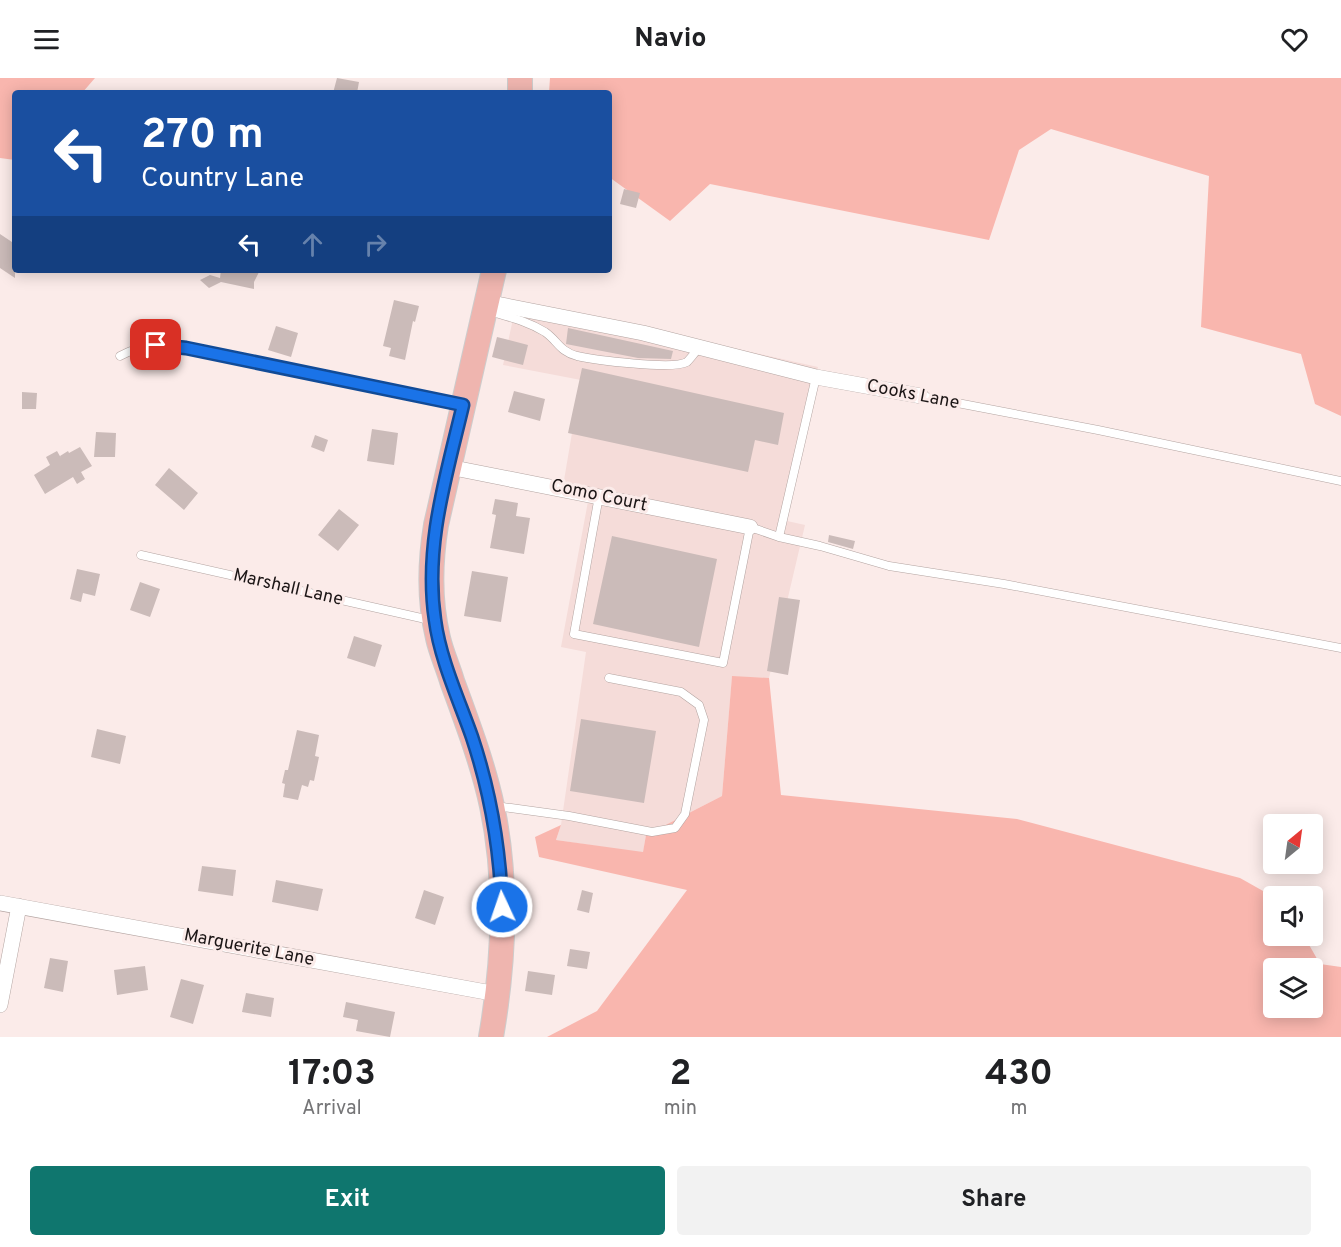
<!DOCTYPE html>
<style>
:root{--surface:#fff;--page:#f2f2f2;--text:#202124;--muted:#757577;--accent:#0f766e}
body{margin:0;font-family:Overpass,sans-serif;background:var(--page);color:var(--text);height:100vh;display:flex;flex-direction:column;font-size:22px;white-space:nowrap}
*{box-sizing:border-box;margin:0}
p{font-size:20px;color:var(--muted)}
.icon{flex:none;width:33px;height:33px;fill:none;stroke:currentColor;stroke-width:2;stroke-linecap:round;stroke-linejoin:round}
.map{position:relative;height:959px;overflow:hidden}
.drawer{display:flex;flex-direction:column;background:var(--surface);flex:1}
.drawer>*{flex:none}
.banner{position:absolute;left:12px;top:12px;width:600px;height:183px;border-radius:6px;box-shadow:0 3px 15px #0003;background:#1a4fa0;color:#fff;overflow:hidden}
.needle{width:39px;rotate:29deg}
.controls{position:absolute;left:1263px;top:736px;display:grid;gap:12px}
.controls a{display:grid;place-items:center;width:60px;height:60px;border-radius:6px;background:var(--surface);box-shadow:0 3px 15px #0003;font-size:30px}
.pin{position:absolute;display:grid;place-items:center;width:51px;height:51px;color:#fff;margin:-26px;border-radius:12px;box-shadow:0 3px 9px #0006}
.me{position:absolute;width:66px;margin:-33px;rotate:357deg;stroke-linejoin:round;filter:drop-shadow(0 0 4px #0008)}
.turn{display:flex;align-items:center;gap:21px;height:126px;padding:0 30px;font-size:27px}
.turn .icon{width:78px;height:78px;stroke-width:2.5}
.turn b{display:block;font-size:42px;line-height:51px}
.lanes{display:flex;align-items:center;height:57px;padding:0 30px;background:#0003;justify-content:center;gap:30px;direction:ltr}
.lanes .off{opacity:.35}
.eta{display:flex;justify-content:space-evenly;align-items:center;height:102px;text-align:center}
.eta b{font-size:36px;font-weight:700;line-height:42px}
.primary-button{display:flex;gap:12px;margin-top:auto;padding:12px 30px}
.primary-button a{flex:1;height:69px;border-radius:6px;background:var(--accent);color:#fff;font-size:24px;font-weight:700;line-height:69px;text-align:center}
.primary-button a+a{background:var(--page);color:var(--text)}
header{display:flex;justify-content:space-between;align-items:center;height:78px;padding:0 30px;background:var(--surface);font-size:27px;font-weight:700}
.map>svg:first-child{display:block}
.built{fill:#f5dcd9}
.green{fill:#f9b6ae;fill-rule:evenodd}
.building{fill:#cbbbb9}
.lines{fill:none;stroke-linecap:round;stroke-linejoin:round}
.service-casing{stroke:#b3a4a1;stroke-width:9}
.minor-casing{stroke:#b3a4a1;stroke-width:16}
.primary-casing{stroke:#cdcccc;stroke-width:26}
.service{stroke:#fff;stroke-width:8}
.minor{stroke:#fff;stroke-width:15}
.primary{stroke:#efb5af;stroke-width:24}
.route-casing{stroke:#114b97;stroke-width:15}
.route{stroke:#1a73e8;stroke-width:10}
.labels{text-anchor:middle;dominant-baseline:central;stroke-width:6;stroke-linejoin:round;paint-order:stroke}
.street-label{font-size:18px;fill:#1c1616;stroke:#fbebe9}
</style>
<header><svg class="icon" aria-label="menu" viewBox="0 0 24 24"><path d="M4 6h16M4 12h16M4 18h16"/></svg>Navio<svg class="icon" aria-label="heart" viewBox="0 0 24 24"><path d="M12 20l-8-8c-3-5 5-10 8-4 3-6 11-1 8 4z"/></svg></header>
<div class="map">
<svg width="1341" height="959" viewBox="0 0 1341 959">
<rect width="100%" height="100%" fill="#fbebe9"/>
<path class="built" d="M516 227 621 245 818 289 787 443 805 447 769 600 732 599 722 718 646 757 643 775 556 762 561 747 586 574 561 569 589 418 562 414 581 302 503 287Z"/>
<path class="green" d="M0 0H95L82 15H15V82L0 80Z
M550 0H1341V338L1315 326 1301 276 1201 249 1209 98 1051 51 1019 72 989 162 710 106 670 143 609 99V15H549Z
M732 598 769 600 781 717 1017 741 1240 800 1274 819V858H1304L1320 886 1341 889V959H547L597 933 687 812 539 779 535 759 561 747 556 762 643 774 646 757 722 718ZM1274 891H1312V930H1274Z"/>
<path class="building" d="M337 0 359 4 357 15H333Z
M624 111 640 115 636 130 620 126Z
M0 156 15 166V200L0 190Z
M221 192H260L254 204V211L221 204 209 210 200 202 210 197 220 200Z
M394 222 419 228 415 244 413 243 405 282 389 278 391 270 383 268Z
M276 248 298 255 291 279 268 272Z
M568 250 673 273 671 281 638 280 566 266Z
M497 259 528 267 523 287 492 279Z
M582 290 784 335 778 367 755 362 748 394 568 355Z
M514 313 545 321 540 343 508 334Z
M22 314 37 315 36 331H22Z
M372 351 398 355 394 387 367 383Z
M96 354 116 355 115 379H94Z
M315 357 328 362 324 374 311 369Z
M80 369 92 388 81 394 85 401 77 406 73 399 45 416 34 397 50 387 46 379 57 373 61 380 60 378 68 373 69 375Z
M169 390 198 415 184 432 155 407Z
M495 421 518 425 516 438 530 440 524 476 490 470 496 437 492 436Z
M339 431 359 447 338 473 318 457Z
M829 457 855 463 853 471 828 464Z
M612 458 717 481 699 569 593 546Z
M77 491 100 496 95 518 83 515 81 524 70 521Z
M472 493 508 499 501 544 464 538Z
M140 504 160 511 150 539 130 532Z
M779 519 800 522 788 597 767 593Z
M354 558 382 567 375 589 347 580Z
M581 641 656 653 644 725 570 713Z
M97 651 126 658 120 686 91 679Z
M297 652 319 657 315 678 319 679 314 703 310 702 308 709 302 707 298 722 283 719 285 706 282 705 285 692H288Z
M202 788 236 792 233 818 198 813Z
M276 802 323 811 318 833 272 824Z
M424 812 444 819 435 847 415 840Z
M582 812 593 815 589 835 577 832Z
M570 871 590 874 587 891 567 888Z
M50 880 68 883 63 914 44 910Z
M145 888 148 912 117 917 114 892Z
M528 893 555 897 552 917 525 913Z
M181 901 204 907 193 946 170 939Z
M246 915 274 920 271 939 242 934Z
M346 924 395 934 390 959 356 953 358 942 343 939Z"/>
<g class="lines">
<g class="service-casing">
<path id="service" d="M489 233C509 239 527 243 545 254 558 263 559 273 577 278 594 282 674 292 687 284 691 280 695 274 699 270
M120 278C145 265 158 267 186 270L461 327
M921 318 1098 352 1341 403
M599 418 574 556 723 585 750 449 779 459 820 468 889 488 1004 506 1341 570
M779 459 816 299
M141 477 430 542
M496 728 569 738 652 754 675 750 685 736 704 642 699 627 681 614 609 600"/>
</g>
<g class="minor-casing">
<path id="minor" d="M486 224 643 255 816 299 921 318
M449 389 750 449
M0 825 497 916
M0 927 19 828"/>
</g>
<g class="primary-casing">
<path id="primary" d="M520 15V0
M491 959C504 884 508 804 492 728 483 686 467 644 452 603 448 589 441 574 438 560 429 523 430 484 436 447L494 192"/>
</g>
<use href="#service" class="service"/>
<use href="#minor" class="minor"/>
<use href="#primary" class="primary"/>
</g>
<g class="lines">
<g class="route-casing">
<path id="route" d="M156 267 186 270 463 327C446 399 424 468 435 542 440 581 459 622 472 659 491 716 500 769 502 829"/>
</g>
<use href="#route" class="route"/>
</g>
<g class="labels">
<g class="street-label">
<text transform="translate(913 317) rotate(11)">Cooks Lane</text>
<text transform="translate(599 418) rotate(12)">Como Court</text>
<text transform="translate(288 510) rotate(13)">Marshall Lane</text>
<text transform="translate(249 870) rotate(11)">Marguerite Lane</text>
</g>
</g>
</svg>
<div class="controls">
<a><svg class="needle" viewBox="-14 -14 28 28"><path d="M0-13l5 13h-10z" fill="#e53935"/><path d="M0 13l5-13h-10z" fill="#757577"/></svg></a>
<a><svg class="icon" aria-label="sound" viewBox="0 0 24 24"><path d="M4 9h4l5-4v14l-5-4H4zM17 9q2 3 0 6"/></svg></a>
<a><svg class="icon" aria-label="layers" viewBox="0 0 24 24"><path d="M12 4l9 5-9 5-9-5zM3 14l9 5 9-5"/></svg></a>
</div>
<div class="pin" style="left:156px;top:267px;background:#d93025"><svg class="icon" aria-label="arrive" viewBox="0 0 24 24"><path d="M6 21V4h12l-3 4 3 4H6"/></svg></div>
<svg class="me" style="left:502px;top:829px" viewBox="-20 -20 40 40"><circle r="17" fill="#1a73e8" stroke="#fff" stroke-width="3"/><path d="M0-11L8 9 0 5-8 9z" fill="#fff"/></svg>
<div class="banner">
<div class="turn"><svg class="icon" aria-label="left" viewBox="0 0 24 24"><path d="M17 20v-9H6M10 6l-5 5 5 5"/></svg><div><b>270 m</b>Country Lane</div></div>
<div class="lanes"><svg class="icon" aria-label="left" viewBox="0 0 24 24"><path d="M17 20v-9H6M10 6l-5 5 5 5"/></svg><svg class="icon off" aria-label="ahead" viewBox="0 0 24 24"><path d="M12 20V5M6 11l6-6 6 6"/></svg><svg class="icon off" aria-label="right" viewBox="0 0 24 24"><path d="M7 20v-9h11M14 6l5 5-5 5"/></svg></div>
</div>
</div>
<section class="drawer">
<div class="eta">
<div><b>17:03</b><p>Arrival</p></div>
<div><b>2</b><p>min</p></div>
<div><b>430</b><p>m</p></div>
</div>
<div class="primary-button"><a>Exit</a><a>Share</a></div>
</section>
